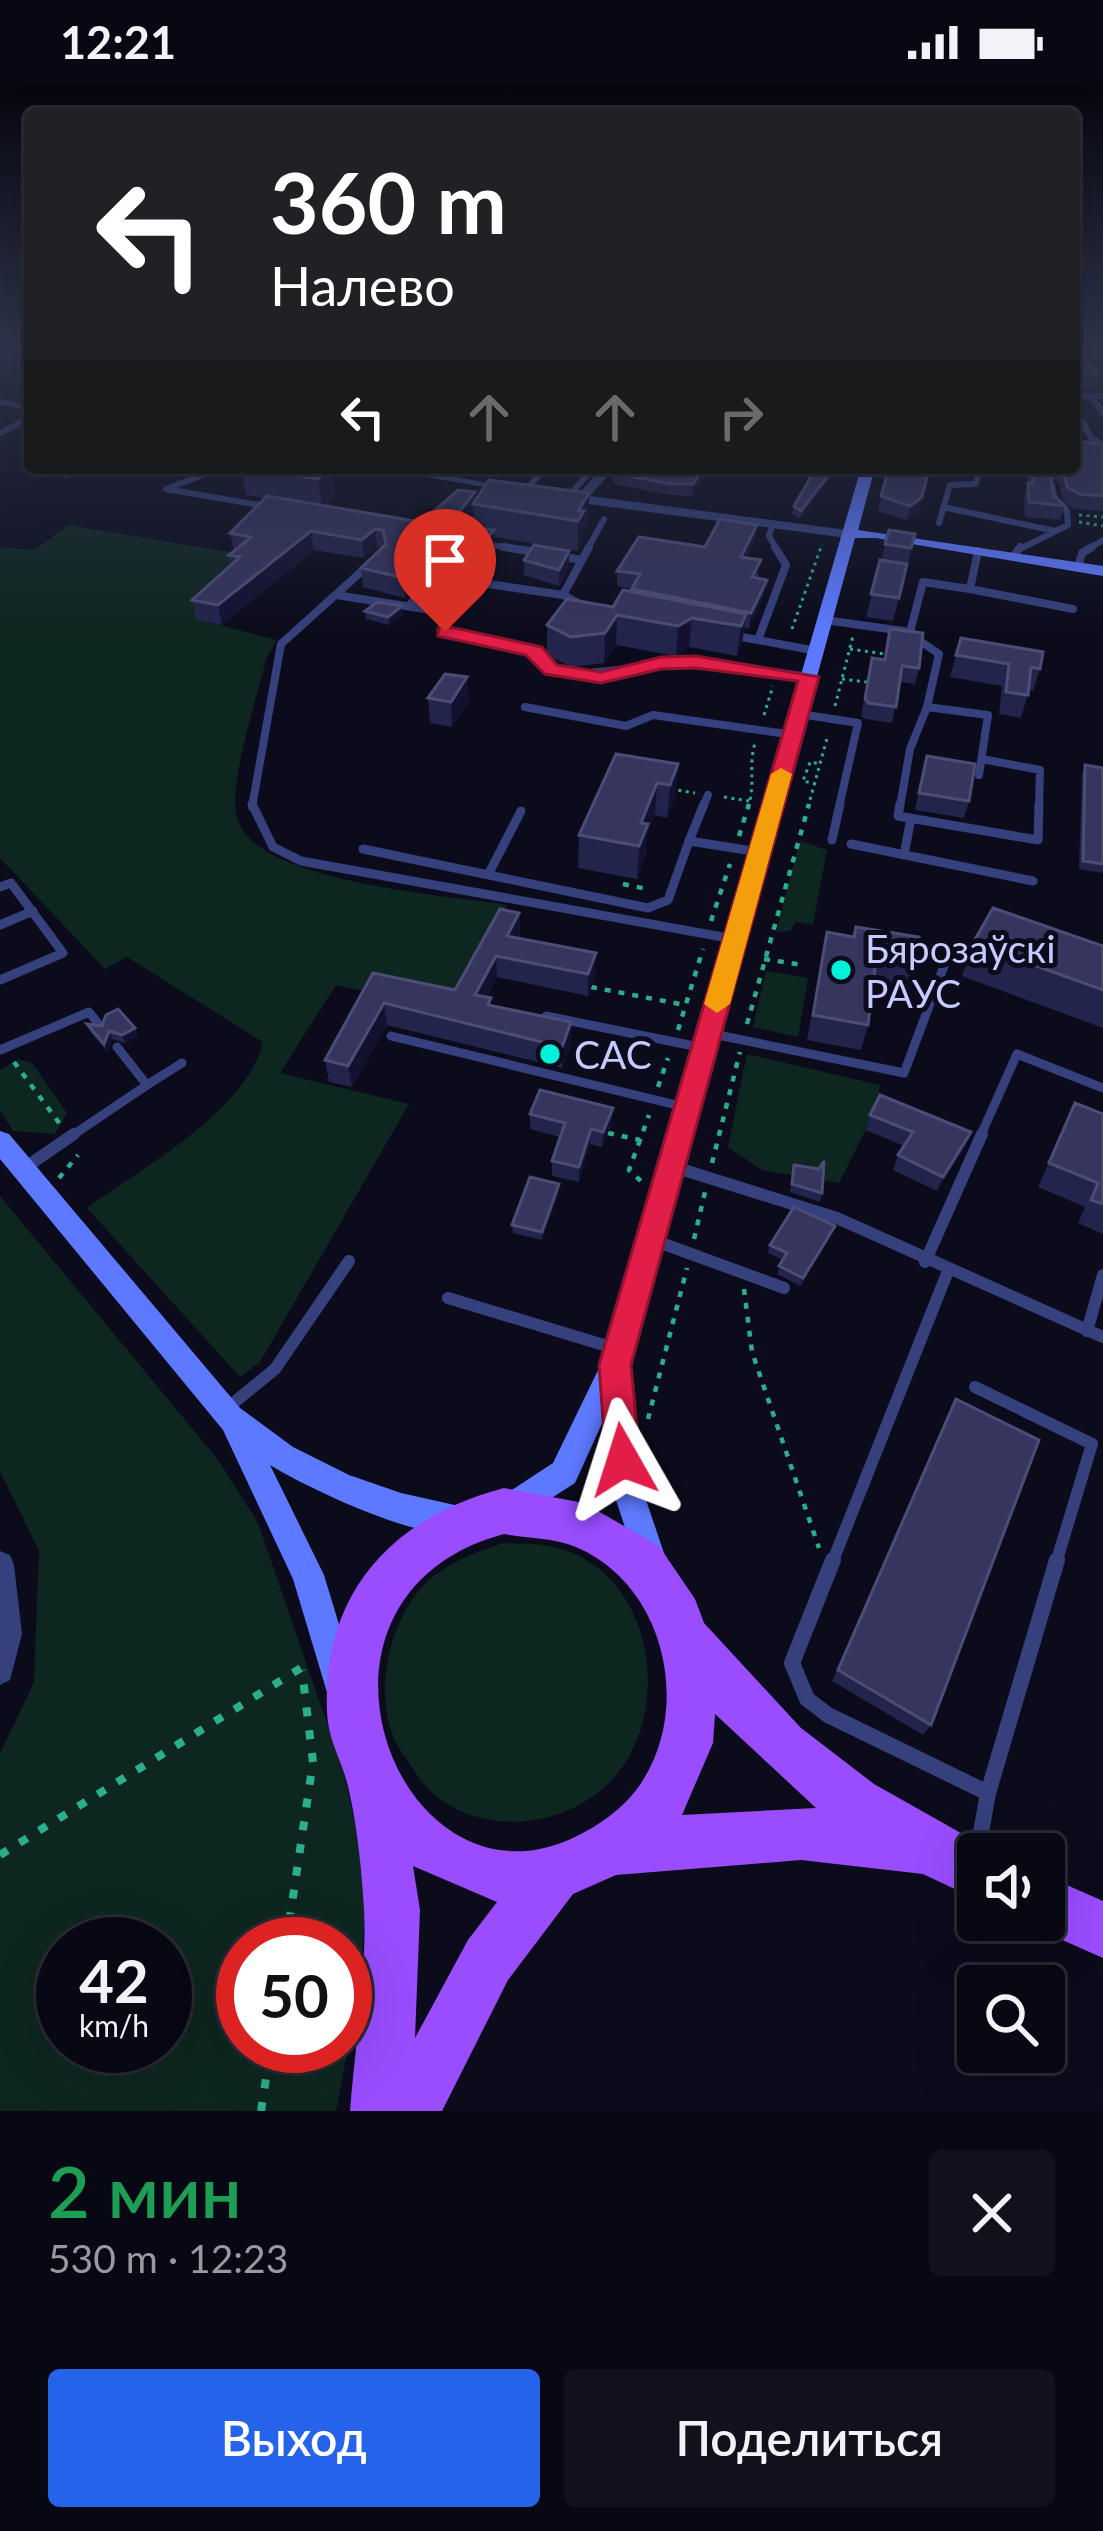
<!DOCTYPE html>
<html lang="ru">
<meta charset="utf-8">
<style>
:root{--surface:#080815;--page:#11111e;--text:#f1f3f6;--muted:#989aa0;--line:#292934;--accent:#2563eb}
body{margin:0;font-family:Lato,sans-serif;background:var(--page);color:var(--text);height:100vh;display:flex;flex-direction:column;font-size:45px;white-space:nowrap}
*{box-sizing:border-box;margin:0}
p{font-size:39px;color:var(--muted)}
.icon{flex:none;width:66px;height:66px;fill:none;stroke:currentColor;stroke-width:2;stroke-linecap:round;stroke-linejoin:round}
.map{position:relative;height:2027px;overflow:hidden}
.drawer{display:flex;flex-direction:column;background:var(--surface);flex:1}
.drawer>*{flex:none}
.guide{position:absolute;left:24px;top:24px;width:1056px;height:366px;border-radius:12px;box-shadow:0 12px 48px #0002,0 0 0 3px var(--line);background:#202124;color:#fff;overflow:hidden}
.fabs{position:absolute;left:957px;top:1749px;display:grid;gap:24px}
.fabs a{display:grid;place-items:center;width:108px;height:108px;border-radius:12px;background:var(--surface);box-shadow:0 12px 48px #0002,0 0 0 3px var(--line);font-size:60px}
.speed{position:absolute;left:36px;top:1833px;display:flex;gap:24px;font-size:60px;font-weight:700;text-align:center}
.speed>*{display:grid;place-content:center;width:156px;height:156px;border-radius:50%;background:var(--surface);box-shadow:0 12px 48px #0002,0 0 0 3px var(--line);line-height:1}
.speed small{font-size:30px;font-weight:400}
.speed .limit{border:18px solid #d22;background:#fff;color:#111}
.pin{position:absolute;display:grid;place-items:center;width:102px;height:102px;color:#fff;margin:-123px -51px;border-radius:50% 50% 50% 0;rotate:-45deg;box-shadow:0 0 12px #0007}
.pin .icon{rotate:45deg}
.me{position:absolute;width:132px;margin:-66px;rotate:354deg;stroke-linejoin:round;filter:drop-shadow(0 0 9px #0008)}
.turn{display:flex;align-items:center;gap:42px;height:252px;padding:0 48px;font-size:54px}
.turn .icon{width:156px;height:156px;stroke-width:2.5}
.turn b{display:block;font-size:84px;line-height:102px}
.lanes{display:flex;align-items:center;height:114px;padding:0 48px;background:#0003;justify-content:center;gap:60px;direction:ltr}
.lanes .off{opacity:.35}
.round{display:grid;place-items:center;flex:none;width:126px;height:126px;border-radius:12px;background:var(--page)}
.headline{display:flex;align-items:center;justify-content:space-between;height:204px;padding:0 48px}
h1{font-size:72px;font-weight:600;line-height:90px;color:#1e9e55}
.action{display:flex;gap:24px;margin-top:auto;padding:24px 48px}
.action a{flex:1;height:138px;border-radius:12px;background:var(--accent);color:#fff;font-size:48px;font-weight:600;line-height:138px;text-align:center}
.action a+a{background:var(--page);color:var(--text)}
.status{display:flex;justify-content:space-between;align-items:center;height:84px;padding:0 60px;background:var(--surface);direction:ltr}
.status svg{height:33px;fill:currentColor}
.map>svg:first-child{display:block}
.green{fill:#0e2620;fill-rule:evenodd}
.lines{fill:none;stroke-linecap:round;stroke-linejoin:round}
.path-far2{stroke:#2bae8c;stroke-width:3;stroke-dasharray:3 4.5;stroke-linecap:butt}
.path-far1{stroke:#2bae8c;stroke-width:4.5;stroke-dasharray:6 8;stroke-linecap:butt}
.path{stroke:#2bae8c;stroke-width:8;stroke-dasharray:9 14;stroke-linecap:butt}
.lane-far4{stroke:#35407c;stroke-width:6}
.lane-far3{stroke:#35407c;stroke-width:8}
.lane-far2{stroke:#35407c;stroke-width:9}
.lane-far1{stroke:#35407c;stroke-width:12}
.lane{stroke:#35407c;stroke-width:16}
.street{fill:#35407c;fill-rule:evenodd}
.secondary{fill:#5d79ff;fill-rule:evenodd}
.primary{fill:#994dff;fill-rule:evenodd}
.wall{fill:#23244b}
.shaded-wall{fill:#121230}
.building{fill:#35355e;stroke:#4c4d77;stroke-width:3}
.route{fill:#e11d48;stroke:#92132f;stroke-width:3}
.slow{fill:#f59e0b}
.poi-dot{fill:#00f1d9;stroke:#0b0b1c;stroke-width:4.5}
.labels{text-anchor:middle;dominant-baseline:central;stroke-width:10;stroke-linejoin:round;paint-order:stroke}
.poi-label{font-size:39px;fill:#c6caff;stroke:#0b0b1c;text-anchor:start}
</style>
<div class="status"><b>12:21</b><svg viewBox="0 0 49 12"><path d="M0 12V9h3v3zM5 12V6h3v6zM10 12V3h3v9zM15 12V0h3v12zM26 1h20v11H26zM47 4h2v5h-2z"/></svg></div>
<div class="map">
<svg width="1103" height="2027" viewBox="0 0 1103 2027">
<rect width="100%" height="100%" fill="#0b0b1c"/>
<path class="green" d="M68 441 254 472 197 535 277 556 267 572C258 611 228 697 237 734 254 799 449 811 507 821L450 926 336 901 280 989 409 1020 260 1278 240 1293 87 1124C143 1083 247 1027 263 958L127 873 105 885 0 774V463L35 466Z
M800 757 827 766 813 840 796 838 790 847 776 848Z
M766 887 808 894 798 953 753 943Z
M747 970 880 1001 876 1026 839 1099 762 1086 728 1063Z
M18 975 32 979 67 1029 55 1050 13 1047 0 1027V986Z
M0 1112 219 1377 258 1439 344 1689 367 1795 360 1903 336 2027H0V1670L34 1598 39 1467 0 1387ZM63 1860H165V1962H63ZM243 1860H345V1962H243Z
M503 1459C518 1460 534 1459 549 1462 644 1480 671 1600 628 1674 590 1741 488 1760 430 1707 420 1697 412 1682 403 1670 371 1626 385 1548 418 1508 440 1481 471 1470 503 1459Z"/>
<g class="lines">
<path class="path-far2" d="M1079 431 1103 433
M1079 438 1103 442
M792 545 822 460
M850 565 885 570
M842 595 867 598
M835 622 853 552
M764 631 773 602
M816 700 803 697 810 678 821 680
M671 705 695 709
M724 713 749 717
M748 723C756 699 748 682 755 659
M808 723 828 651"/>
<path class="path-far1" d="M739 752 749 720
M623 800 647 805
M711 837 730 780
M764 875 803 881
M591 903 685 921
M747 940 809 720
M678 946 703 865
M14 978 60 1040
M658 1003 668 974
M608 1049 640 1056 649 1031
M640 1056 629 1086 641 1097
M712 1079 740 968
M59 1094 78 1071
M694 1155 705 1108
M744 1205 752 1268 819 1464
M648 1335 687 1184"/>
<path class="path" d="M0 1771 309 1579
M286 1860 313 1678 302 1586
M261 2027 271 1962"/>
<path class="lane-far4" d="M1091 312 1103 329
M0 318 30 324
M1074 322 1091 354 1103 361
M0 349 30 334
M220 384 166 405 271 423
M214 390 279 384
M67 391 83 384
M526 406 545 384
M568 413 593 384
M943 423 1055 447
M939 439 950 401 976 400 980 384
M772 442 769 452 777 466
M485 460 522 466
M587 466 604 435
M1018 466 1068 441 1067 427 1056 423 1052 401
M1087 466 1103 456"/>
<path class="lane-far3" d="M504 463 582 476
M1014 472 1020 463
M1078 483 1082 469 1092 463
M482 499 563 511
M970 505 1073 525
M336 511 437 527 445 548 535 567V574L569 591 698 578 810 593
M578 519 563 511 589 463
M409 522 433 490
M825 536 910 548 923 498 970 505 978 467
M731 551 817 567
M913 552 939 570 927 623
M758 556 786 481 775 463
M525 623 626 642 653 631 794 651
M800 630 858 639 839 723
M982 675 1040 686 1039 723
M252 723 281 560 372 478
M703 723 708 711
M900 723 910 665 927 623 988 631 979 691"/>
<path class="lane-far2" d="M252 720 273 763 301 777 734 855
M900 720 898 732 1038 756 1039 720
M832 756 840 720
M689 757 704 720
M851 760 1033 797
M363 765 648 824 668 816 689 757 759 768
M904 771 911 734
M490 787 521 727
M0 803 11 799 63 869 0 896
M0 841 33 827
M546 932 704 964
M708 949 904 989 950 866
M391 952 685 1023
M0 966 89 928 101 943
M147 1001 182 979
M70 1053 147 1001 117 963
M980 1053 1017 970 1103 1004"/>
<path class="lane-far1" d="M671 1082 837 1134 1103 1253
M23 1085 74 1050
M653 1156 784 1204
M925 1178 982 1050
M448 1214 617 1265
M1087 1247 1103 1191
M975 1303 1092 1360 1056 1479
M226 1325 275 1285 349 1177
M832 1479 948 1187"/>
<path class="lane" d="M833 1476 792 1579 807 1615 828 1631 988 1709
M977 1771 988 1709 1057 1476"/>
<path class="street" d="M1074 309H1103V315H1074Z
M379 384H407L521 405 515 409Z
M602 384H615L590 412 847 446 853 450 847 454 580 419 558 412 564 408 578 410Z
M0 1467 10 1471 14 1481 22 1550 10 1596 0 1601Z"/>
<path class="secondary" d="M861 384H875L858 446 1103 482V492L876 454H855L627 1285 644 1410 667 1478 662 1489 651 1494 640 1489 614 1410 605 1333 575 1399 512 1439 501 1435 497 1424 501 1413 553 1379 601 1280Z
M0 1047 9 1050 240 1324 293 1363 349 1391 401 1409 477 1426 482 1437 477 1448C434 1465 309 1405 270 1381L324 1491 358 1603 353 1615 341 1620 329 1615 293 1495 223 1346 0 1075Z"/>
<path class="primary" d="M504 1404 584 1419 659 1462 695 1515 704 1539 801 1644 874 1700 998 1770H978V1816L923 1790 801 1776 616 1791 573 1810 508 1896 442 2027H350C355 1961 367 1891 364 1825 362 1788 357 1741 349 1707 344 1680 328 1658 327 1628 322 1508 393 1433 504 1404ZM504 1450C526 1454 555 1454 576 1463 663 1500 692 1618 643 1696 626 1724 595 1745 566 1757 394 1828 277 1511 504 1450ZM715 1630 816 1724 682 1731 713 1659ZM413 1782 497 1818 468 1856 415 1954 420 1826Z
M1044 1791 1103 1817V1874L1024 1839 1044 1836Z"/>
</g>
<path class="wall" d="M1074 266 1099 291 1095 304 1074 305Z
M1083 358 1103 361V427L1074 425 1063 417 1059 399 1052 394 1053 410 1065 422 1060 436 1025 433 1024 413 1027 402 1025 384H1074Z
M241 384H334V388L332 390 335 412 325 422 433 440V428L475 416 589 439 583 447V457L578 467 494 453V469L457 518 426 513 424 490 474 442 473 427 457 447 445 445 446 460 405 514 363 503 361 484 382 464 377 463 364 474 314 466 222 541 196 536 192 516 231 481 229 471 234 468 230 449 265 414 246 411Z
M552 384H584L580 388Z
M614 384H710L692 412 671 411 613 400Z
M816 384H838L800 435 792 430 794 422Z
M889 384H966L965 390 928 386 919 428 907 436 878 427Z
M757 441 755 456 747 473 759 491 757 494 764 511 749 545 744 544 742 560 737 572 689 563 676 572 616 561 604 579 571 583 547 571V541L613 523 631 508 632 505 617 502V487L705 463Z
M889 446 915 450 893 537 866 533Z
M524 476 569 482 559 502 524 491Z
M365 527 402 530 389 541 366 535Z
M961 554 1040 585 1033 607 1029 606 1021 634 999 630 1002 602 950 593Z
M872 574 919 584 915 600 900 598 892 639 865 635 861 632Z
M467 593 469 618 452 643 430 639 428 614Z
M927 672 969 717 964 734 915 726Z
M678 680 675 713 667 734 655 731 647 750 645 773 637 795 578 784 579 751Z
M1085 681 1103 684V789L1079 785 1082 690Z
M519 829 520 850 518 854 596 891 588 912 497 893 487 913 492 922 571 960 562 984 387 941 352 1003 329 998 325 976 373 889 455 906Z
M827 848 916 883 908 908 873 902 868 941 861 966 807 956Z
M973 859 1103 862V944L962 892Z
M87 940 135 944 138 952 125 959 112 955 108 968 91 949Z
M1075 1019 1103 1030V1150L1078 1139 1085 1123 1038 1103Z
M530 1030 612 1039 602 1063 590 1060 579 1098 552 1092V1077L560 1053 530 1045Z
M870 1031 971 1048 965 1063 937 1107 893 1086 898 1071 904 1062 866 1046Z
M794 1081 822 1109 820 1118 790 1108Z
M559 1108 542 1156 513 1149 512 1141Z
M832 1150 801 1202 777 1190 783 1176 768 1169 770 1161Z
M956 1315 931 1641 923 1651 832 1597Z"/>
<path class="shaded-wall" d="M1087 345 1082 359 1074 361V348Z
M310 384H334V388L332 390 335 412 322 424 318 395Z
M704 384H710L692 412 693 400Z
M834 384H838L800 435 801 427Z
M475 408 476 421 473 420V427L457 447 456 432Z
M589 409V439L583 447V457L578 467V427Z
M922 413 919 428 907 436 910 422Z
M757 441 755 456 739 488 741 473Z
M445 442 446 460 405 514 403 494Z
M375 445 377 463 364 474 362 456Z
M494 446V469L457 518 456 495Z
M311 447 314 466 222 541 218 521Z
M569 467V482L559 502V486Z
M767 496 764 511 749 545 751 529Z
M402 522V530L389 541 388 533Z
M746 530 742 560 737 572 741 542Z
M617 531 616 561 604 579 605 549Z
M692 534 689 563 676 572 678 542Z
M467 593 469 618 452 643 451 618Z
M678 680 675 713 667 734 670 701Z
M657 699 655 731 647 750 645 773 637 795 641 739Z
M519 829 520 850 508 873 507 852Z
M596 869V891L588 912V890Z
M496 872 497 893 477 932 475 911Z
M384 919 387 941 352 1003 348 982Z
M571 938V960L562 984V963Z
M135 944 138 952 125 959 122 951Z
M109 947 112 955 108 968 104 960Z
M613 1024 612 1039 602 1063 603 1048Z
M591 1045 590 1060 579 1098V1083Z
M971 1048 965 1063 937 1107 943 1093Z
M559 1100V1108L542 1156V1148Z
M835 1142 832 1150 801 1202 803 1194Z"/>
<path class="building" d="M1074 266H1078L1099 291 1074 292Z
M1074 328 1087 345 1074 348Z
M1074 356 1103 361V412L1079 410 1067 403 1063 384H1074Z
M253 384H330L318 395Z
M618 384H704L693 400H671L614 389Z
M816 384H834L801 427 794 422Z
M889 384H929L922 413 910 422 881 412Z
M1031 384H1050L1053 410 1065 422 1029 418 1028 399H1033Z
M489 396 589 409 578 427H584L578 437 473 420Z
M458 406 475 408 456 432 433 428Z
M267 412 445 442 403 494 361 484 386 460 383 446 375 445 362 456 311 447 218 521 192 516 240 473 229 471 251 453 230 449Z
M720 435 757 441 741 473 761 476 752 493 767 496 751 529 632 505 640 490 617 487 639 453 705 463Z
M462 441 494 446 456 495 424 490Z
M889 446 915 450 911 464 885 460Z
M534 461 569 467 559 486 524 476Z
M880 476 907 480 899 514 871 510Z
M623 506 746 530 741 542 692 534 678 542 617 531 605 549 571 553 547 541 567 515 613 523Z
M377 518 402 522 388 533 365 527Z
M890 545 923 549 919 584 902 582 896 623 869 619 865 615 872 574 885 576Z
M961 554 1043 568 1040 585 1031 583 1028 611 1006 608 1009 580 956 571Z
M445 590 467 593 451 618 428 614Z
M616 670 678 680 670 701 657 699 641 739 648 740 639 762 579 751Z
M927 672 975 680 969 717 919 709Z
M1085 681 1103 684V780L1083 777Z
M993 824 1103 862V906L973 859Z
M500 825 519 829 507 852 596 869 588 890 496 872 475 911 491 914 488 921 571 938 562 963 384 919 348 982 325 976 373 889 455 906Z
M856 843 919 853 916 883 876 876 868 941 813 931 827 848 854 853Z
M118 925 135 944 122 951 109 947 104 960 87 940 102 942 106 931Z
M540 1006 613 1024 603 1048 591 1045 579 1083 552 1077 565 1039 530 1030Z
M880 1011 971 1048 943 1093 898 1071 913 1048 870 1031Z
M1075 1019 1103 1030V1120L1091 1116 1098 1099 1049 1079Z
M824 1077 822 1109 792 1100 794 1081 819 1085Z
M530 1093 559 1100 542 1148 512 1141Z
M794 1123 835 1142 803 1194 779 1182 787 1169 770 1161Z
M956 1315 1039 1356 931 1641 838 1586Z"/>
<linearGradient id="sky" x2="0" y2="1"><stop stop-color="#06060f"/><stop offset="0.48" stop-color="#2e344b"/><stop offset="1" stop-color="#2e344b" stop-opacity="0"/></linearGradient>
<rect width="1103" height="549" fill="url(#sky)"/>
<path class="route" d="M445 542 542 563 557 581 601 588 661 573 696 572 819 593 631 1281 640 1376 635 1387 623 1392 611 1387 606 1376 599 1281 798 597 696 584 661 585 601 599 545 590 526 571 438 552V544Z"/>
<path class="slow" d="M781 684 792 690 730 920 717 929 704 920 771 690Z"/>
<g class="poi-dot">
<circle cx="841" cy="886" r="12"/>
<circle cx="550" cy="970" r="12"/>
</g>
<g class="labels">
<g class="poi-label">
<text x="865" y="864">Бярозаўскі<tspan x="865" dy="45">РАУС</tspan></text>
<text x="574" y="970">САС</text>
</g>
</g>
</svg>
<div class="fabs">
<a><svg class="icon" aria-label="sound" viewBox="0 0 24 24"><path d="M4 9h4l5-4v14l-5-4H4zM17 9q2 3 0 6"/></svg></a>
<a><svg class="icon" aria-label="search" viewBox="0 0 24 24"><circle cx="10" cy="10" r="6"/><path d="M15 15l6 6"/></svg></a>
</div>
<div class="speed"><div>42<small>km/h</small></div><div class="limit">50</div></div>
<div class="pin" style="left:445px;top:548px;background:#d93025"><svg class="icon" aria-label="arrive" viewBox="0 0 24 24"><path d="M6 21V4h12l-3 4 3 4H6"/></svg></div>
<svg class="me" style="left:623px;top:1376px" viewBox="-20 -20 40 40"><path d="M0-17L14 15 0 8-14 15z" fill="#e11d48" stroke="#fff" stroke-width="4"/></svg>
<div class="guide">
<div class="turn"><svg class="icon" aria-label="left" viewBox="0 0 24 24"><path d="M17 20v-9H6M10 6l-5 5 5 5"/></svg><div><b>360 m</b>Налево</div></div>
<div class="lanes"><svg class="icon" aria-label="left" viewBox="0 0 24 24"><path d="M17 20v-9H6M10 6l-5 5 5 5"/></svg><svg class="icon off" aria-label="ahead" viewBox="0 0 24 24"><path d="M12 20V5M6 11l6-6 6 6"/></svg><svg class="icon off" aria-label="ahead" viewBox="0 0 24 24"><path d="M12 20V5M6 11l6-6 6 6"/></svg><svg class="icon off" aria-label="right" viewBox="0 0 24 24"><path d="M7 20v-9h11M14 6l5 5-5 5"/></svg></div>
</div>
</div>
<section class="drawer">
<div class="headline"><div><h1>2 мин</h1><p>530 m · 12:23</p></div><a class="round"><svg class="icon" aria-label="close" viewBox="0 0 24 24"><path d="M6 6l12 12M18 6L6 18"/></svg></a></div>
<div class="action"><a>Выход</a><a>Поделиться</a></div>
</section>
